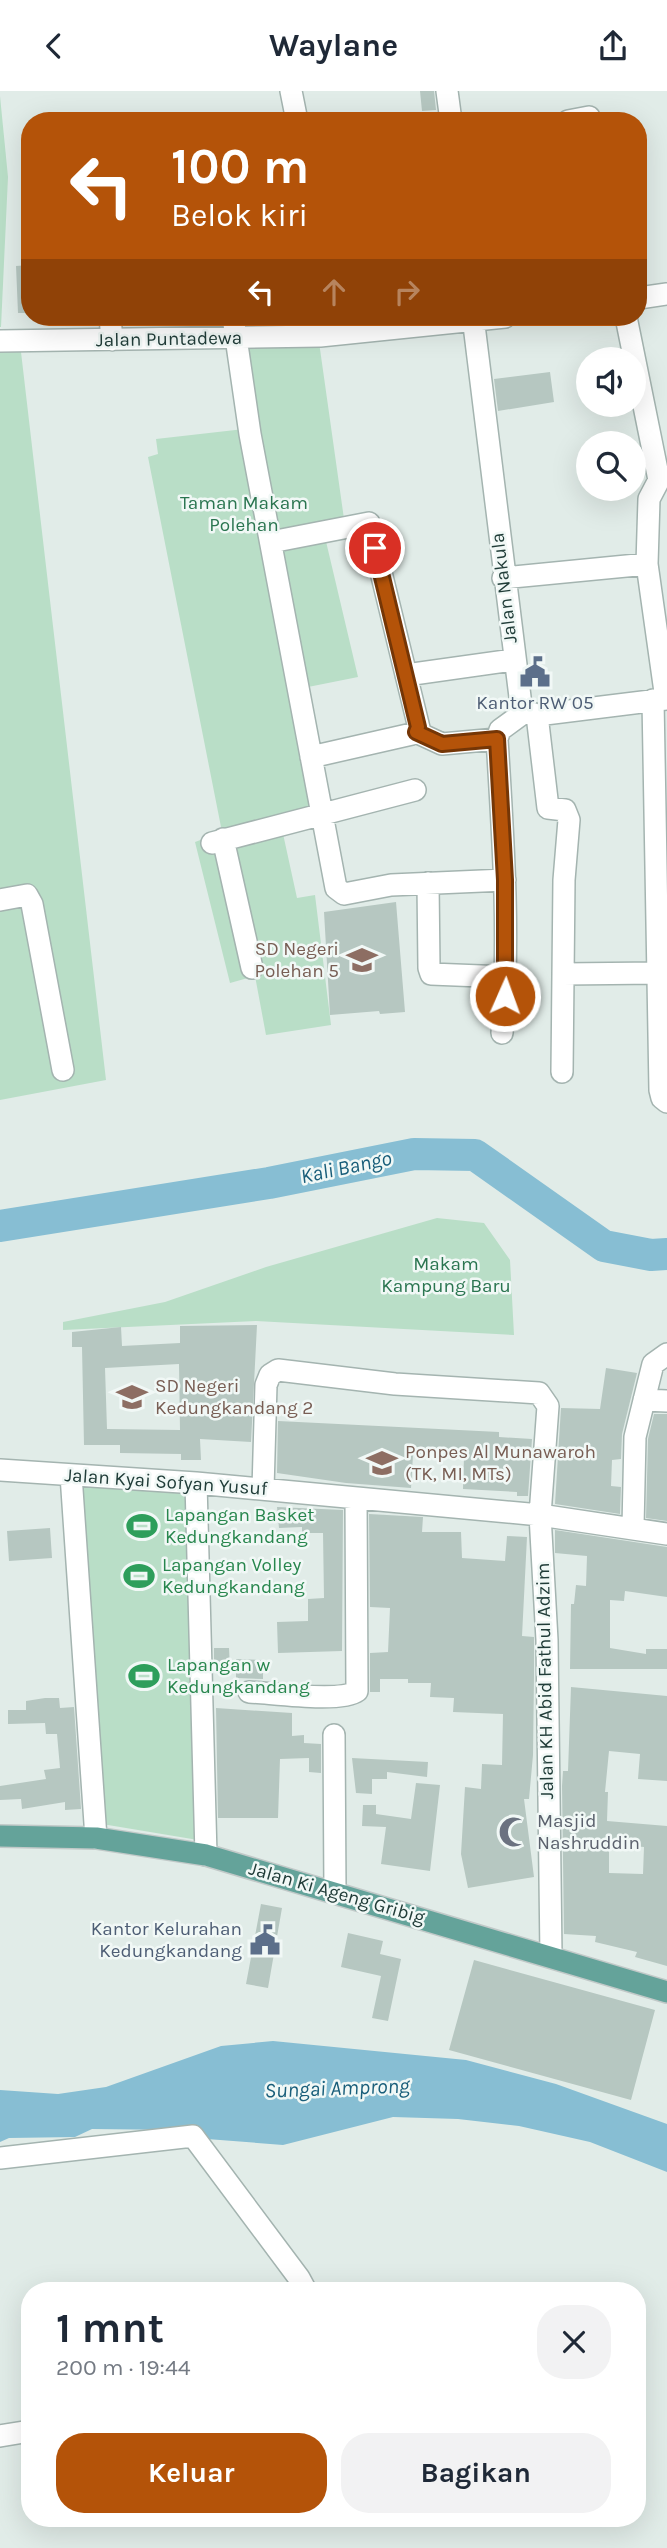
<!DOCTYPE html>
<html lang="id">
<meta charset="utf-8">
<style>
:root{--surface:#fff;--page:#f2f2f3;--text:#1f2937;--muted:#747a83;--accent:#b45309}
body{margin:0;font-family:Karla,sans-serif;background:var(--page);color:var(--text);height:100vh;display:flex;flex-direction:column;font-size:26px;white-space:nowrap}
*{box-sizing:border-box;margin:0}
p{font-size:23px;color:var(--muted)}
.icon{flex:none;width:38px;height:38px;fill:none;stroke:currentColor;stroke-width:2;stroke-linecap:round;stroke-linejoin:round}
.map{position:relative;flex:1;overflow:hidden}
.panel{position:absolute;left:21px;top:2191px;width:625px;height:245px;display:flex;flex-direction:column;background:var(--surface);border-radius:28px;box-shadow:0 7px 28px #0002}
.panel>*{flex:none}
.guide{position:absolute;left:21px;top:21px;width:626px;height:214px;border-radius:28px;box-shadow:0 7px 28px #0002;background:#b45309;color:#fff;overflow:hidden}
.buttons{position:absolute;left:576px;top:256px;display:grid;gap:14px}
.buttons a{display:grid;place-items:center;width:70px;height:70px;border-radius:50%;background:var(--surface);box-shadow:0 7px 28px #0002;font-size:35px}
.pin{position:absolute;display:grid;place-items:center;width:60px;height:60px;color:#fff;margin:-30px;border:4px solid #fff;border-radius:50%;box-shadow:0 2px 7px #0007}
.me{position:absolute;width:77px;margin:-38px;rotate:2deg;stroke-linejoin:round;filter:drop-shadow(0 0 5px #0008)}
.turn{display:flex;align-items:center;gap:24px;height:147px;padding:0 35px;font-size:32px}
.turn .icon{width:91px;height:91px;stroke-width:2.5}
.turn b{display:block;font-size:49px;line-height:60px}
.lanes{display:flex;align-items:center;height:66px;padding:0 35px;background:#0003;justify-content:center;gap:35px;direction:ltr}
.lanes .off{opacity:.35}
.round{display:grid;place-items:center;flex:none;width:74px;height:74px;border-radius:28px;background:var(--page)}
.head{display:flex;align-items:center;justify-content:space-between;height:119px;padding:0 35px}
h1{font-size:42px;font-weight:700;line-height:52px}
.action{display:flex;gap:14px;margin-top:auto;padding:14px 35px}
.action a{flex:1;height:80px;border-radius:28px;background:var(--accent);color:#fff;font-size:28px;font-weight:700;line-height:80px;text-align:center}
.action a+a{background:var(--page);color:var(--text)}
header{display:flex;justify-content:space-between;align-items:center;height:91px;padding:0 35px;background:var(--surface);font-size:32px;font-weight:700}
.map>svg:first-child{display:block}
.green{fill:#b9dec7}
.water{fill:#87bed3}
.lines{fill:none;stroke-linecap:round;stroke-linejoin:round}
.river{stroke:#87bed3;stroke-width:32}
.building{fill:#b6c7c1;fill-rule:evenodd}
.minor-casing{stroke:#a4b4b0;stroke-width:24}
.major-casing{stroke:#c1c9c8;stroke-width:24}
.minor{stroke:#fff;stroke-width:21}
.major{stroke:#64a39a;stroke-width:21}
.route-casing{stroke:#753606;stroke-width:18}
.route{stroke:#b45309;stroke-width:12}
.labels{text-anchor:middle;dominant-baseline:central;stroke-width:5;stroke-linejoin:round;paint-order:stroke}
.street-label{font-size:19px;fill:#213d39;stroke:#f1f8f6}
.park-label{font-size:19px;fill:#2a7550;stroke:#f1f8f6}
.service-label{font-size:19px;fill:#4e5e75;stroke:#f1f8f6}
.education-label{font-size:19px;fill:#785e54;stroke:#f1f8f6;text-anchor:start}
.leisure-label{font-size:19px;fill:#27864d;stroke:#f1f8f6;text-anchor:start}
.worship-label{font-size:19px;fill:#5b616d;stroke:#f1f8f6;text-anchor:start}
.water-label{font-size:21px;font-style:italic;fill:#195e7a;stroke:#f1f8f6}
</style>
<header><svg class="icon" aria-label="back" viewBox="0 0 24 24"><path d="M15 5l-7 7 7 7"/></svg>Waylane<svg class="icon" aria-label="share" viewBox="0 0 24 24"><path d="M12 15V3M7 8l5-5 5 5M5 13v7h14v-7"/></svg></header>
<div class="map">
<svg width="667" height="2457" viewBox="0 0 667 2457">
<rect width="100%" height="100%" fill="#e1ece8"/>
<path class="green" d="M0 5 8 86 1 236H0Z
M319 251 345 435 324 442 358 586 293 599 314 718 280 729 297 807 315 804 331 934 266 944 255 885 230 892 195 751 222 741 148 366 158 363 156 348 253 337 239 255Z
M0 260 21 261 106 989 0 1009Z
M437 1127 484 1132 510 1169 514 1244 256 1230 63 1239V1231L165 1211 266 1176Z
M82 1394 188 1402 198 1749 102 1733Z"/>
<path class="water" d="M273 1950 466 1969 556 1993 667 2033V2081L590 2051 519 2035 458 2028 393 2026 283 2054 207 2048 183 2039 92 2038 75 2046 9 2047 0 2051V1999L58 2003 106 1996 221 1955Z"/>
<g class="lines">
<path class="river" d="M0 1135 269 1092 414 1063 475 1064 604 1155 651 1164 667 1163"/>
</g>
<path class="building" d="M420 0H434L436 19 422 20Z
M30 174V222H18L16 175Z
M550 281 554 311 498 320 494 288Z
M542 572 543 590 531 591 529 573Z
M396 811 405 921 380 923 379 920 330 924 324 821Z
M257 1234 251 1351 200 1348 201 1369H181V1363L120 1362V1354H84L82 1256H72V1241L121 1236 122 1255 180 1252V1235ZM179 1273 180 1339 107 1338 105 1277Z
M606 1277 637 1282 622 1343 621 1368 612 1369 611 1395 621 1396 620 1423 555 1413 561 1317 600 1318Z
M654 1323H667V1430L646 1427 648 1348Z
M278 1330 499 1341V1346L532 1348 528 1405H517V1401L463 1398 464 1366 413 1364 411 1397 346 1392 277 1382Z
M277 1416 343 1419 342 1560 278 1562 277 1531 308 1530V1508L324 1507 323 1442H302V1436L279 1437Z
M369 1423 423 1426 422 1441H461L462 1467 505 1470 507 1445 527 1446 522 1545 534 1546V1585L533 1664 529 1708H524L534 1786 468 1797 461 1763 465 1696 481 1698 482 1673 502 1674 503 1623 453 1621 454 1607 430 1606 431 1592H408V1588H380V1601H370V1562L388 1561 390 1517 370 1516Z
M50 1437 52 1467 9 1470 7 1440Z
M555 1439 667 1456V1506L625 1500 624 1510 610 1509V1557L646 1563V1558H667V1578H570L571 1513H574L576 1494 586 1495 587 1465 555 1462Z
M214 1557H229L230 1579 214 1580Z
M236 1568 263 1569V1588L236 1587Z
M571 1596 667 1605V1690L638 1688 640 1663 609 1660 605 1701H608L607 1730 667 1735V1875L635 1866 637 1861 595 1851 596 1845 564 1843 562 1695 563 1680H568ZM609 1753 644 1756 643 1783 609 1782Z
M45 1607H59L60 1617 74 1616 81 1718 65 1719V1711L22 1718 21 1708 0 1709V1695L46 1688 44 1679 60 1677 57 1643H46L45 1632 8 1633V1619H26V1610Z
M216 1617 292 1622V1645L304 1644V1652L321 1653V1682L309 1681V1667L280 1668 278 1727H218Z
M352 1667 428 1671 427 1686 387 1681V1688H372V1703L356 1702Z
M416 1692 440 1694 430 1780 381 1773 386 1736 362 1735 363 1714H376V1723L411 1728Z
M261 1813 282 1817 268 1897 246 1893Z
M348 1842 383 1850 380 1863 401 1868 388 1930 372 1927 381 1885 341 1876Z
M474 1869 655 1919 631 2009 449 1959Z"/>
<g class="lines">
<g class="minor-casing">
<path id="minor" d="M291 0 297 30
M447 0 451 30
M568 30 589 26
M639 207 667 203
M110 226 112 249
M233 226 250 343 336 797 344 803 391 794 505 789
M473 226 521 614 526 620 537 624 667 608
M626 226 659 389 649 408 647 473 666 608
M0 250 320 245 505 226
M271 451 369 432 419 637 412 643 311 666
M503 487 647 473
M406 584 513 569
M653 609 660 999 662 1007 667 1011
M537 624 548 717 565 719 569 729 564 789 562 981
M416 641 442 653 497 648
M223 748 252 877
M212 752 415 699
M428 792 429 877 431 883 506 886
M0 809 27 804 32 813 63 979
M563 883 658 882
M502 942C510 844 503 746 497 648L500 639 526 620
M644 1309 667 1310
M0 1379 196 1392 540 1424 667 1443
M71 1384 96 1747
M196 1392 206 1764
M263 1398 266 1294 270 1284 278 1279 395 1293 539 1302 548 1315 540 1424 547 1549 551 1865
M633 1436 635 1346 653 1273 667 1263
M249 1601C272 1602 341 1612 357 1600L356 1407
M334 1644 335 1801
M0 2067 193 2045 299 2187 306 2200
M0 2345 30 2340"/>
</g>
<g class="major-casing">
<path id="major" d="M0 1745 96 1747 206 1764 667 1901"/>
</g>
<use href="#minor" class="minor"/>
<use href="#major" class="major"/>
</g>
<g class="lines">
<g class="route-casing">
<path id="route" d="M375 457 418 636 416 641 442 653 497 648 505 789V905"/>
</g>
<use href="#route" class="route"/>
</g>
<defs>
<g id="civic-bare" transform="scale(2.415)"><path d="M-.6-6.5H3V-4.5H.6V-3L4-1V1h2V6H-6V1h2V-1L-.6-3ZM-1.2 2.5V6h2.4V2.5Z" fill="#5c6f8a" stroke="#f1f8f6" stroke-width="2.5" paint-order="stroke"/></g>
<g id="school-bare" transform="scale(2.415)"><path d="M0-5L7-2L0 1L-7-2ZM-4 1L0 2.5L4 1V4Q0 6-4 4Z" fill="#8d6e63" stroke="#f1f8f6" stroke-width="2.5" paint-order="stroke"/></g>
<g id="stadium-bare" transform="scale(2.415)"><path d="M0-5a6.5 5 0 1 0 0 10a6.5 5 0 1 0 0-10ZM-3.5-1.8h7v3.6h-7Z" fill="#2e9e5b" stroke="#f1f8f6" stroke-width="2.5" paint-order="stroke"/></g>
<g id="mosque-bare" transform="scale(2.415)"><path d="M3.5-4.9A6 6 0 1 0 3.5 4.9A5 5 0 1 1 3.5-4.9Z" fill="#6b7280" stroke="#f1f8f6" stroke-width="2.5" paint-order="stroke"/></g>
</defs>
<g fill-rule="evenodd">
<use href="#civic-bare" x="535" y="581"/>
<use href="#school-bare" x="362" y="869"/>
<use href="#school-bare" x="132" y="1306"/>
<use href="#school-bare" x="382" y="1372"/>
<use href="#stadium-bare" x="142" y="1435"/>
<use href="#stadium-bare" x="139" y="1485"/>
<use href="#stadium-bare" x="144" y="1585"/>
<use href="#mosque-bare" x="514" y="1741"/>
<use href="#civic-bare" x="265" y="1849"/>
</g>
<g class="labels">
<g class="street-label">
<text transform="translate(169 248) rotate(-1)">Jalan Puntadewa</text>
<text transform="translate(504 497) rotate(-97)">Jalan Nakula</text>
<text transform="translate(166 1391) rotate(4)">Jalan Kyai Sofyan Yusuf</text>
<text transform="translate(545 1590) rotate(-91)">Jalan KH Abid Fathul Adzim</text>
<text transform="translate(337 1802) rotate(16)">Jalan Ki Ageng Gribig</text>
</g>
<g class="park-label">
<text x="244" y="412">Taman Makam<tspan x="244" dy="22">Polehan</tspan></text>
<text x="446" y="1173">Makam<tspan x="446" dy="22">Kampung Baru</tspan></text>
</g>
<g class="service-label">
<text x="535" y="612">Kantor RW 05</text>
<text x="242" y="1838" text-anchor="end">Kantor Kelurahan<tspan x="242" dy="22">Kedungkandang</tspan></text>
</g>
<g class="education-label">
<text x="339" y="858" text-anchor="end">SD Negeri<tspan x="339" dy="22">Polehan 5</tspan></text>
<text x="155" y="1295">SD Negeri<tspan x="155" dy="22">Kedungkandang 2</tspan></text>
<text x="405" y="1361">Ponpes Al Munawaroh<tspan x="405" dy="22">(TK, MI, MTs)</tspan></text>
</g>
<g class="leisure-label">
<text x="165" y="1424">Lapangan Basket<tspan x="165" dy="22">Kedungkandang</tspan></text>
<text x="162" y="1474">Lapangan Volley<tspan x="162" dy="22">Kedungkandang</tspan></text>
<text x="167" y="1574">Lapangan w<tspan x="167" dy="22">Kedungkandang</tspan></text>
</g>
<g class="worship-label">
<text x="537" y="1730">Masjid<tspan x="537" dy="22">Nashruddin</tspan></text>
</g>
<g class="water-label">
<text transform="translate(346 1076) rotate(-12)">Kali Bango</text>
<text transform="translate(337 1997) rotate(-2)">Sungai Amprong</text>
</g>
</g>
</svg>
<div class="buttons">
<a><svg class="icon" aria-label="sound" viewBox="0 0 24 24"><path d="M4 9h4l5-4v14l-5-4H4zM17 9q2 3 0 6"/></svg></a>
<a><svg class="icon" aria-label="search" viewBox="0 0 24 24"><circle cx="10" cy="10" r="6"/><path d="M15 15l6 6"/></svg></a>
</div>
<div class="pin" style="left:375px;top:457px;background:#d93025"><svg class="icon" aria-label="arrive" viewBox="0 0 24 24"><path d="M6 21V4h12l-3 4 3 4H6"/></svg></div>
<svg class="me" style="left:505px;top:905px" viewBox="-20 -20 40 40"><circle r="17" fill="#b45309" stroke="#fff" stroke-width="3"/><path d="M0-11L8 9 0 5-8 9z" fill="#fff"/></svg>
<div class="guide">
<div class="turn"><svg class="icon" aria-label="left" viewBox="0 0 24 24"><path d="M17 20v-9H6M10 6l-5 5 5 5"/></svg><div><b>100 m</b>Belok kiri</div></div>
<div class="lanes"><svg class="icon" aria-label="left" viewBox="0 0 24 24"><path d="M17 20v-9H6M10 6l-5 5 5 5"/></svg><svg class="icon off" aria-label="ahead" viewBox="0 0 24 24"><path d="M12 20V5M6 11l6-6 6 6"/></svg><svg class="icon off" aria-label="right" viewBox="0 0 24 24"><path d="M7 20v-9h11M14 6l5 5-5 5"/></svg></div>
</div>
<section class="panel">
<div class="head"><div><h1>1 mnt</h1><p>200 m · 19:44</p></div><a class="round"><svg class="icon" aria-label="close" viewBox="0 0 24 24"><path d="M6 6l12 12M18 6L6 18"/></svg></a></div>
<div class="action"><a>Keluar</a><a>Bagikan</a></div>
</section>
</div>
